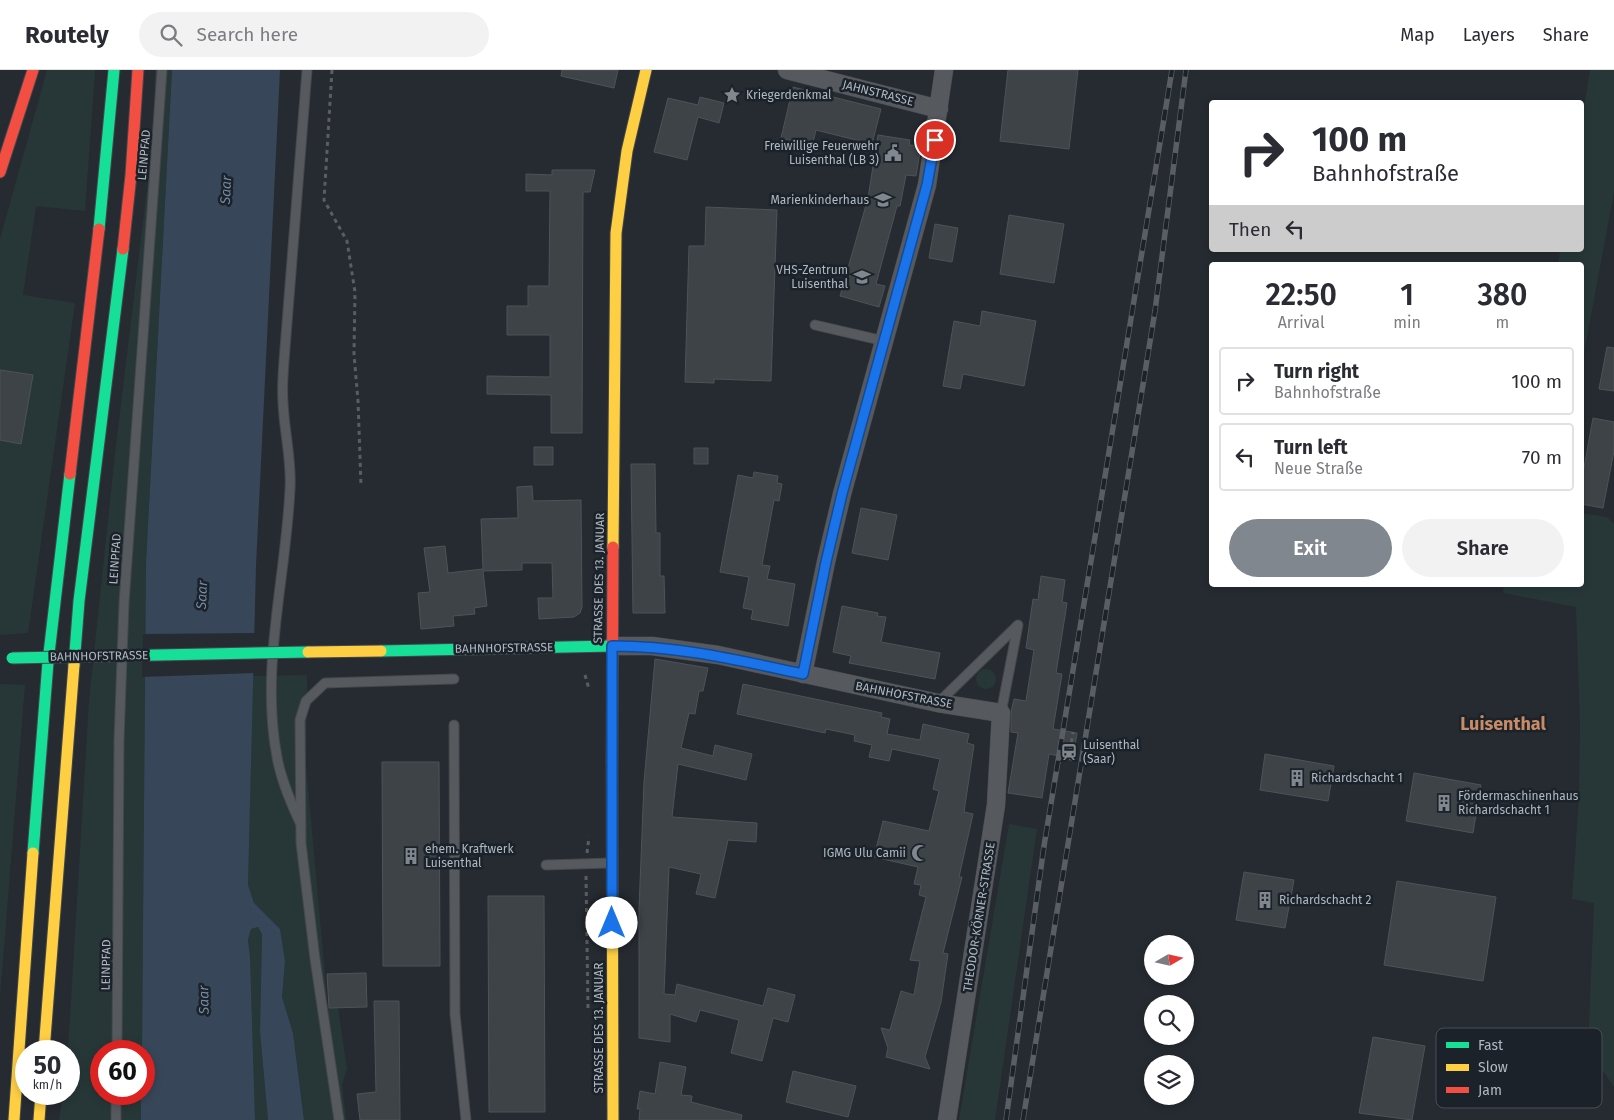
<!DOCTYPE html>
<meta charset="utf-8">
<style>
:root{--surface:#fff;--page:#f2f2f3;--text:#2b2b33;--muted:#7c7c81;--line:#e1e1e2;--accent:#80878f}
body{margin:0;font-family:"Fira Sans",sans-serif;background:var(--page);color:var(--text);height:100vh;display:flex;flex-direction:column;font-size:19px;white-space:nowrap}
*{box-sizing:border-box;margin:0}
p{font-size:16px;color:var(--muted)}
.icon{flex:none;width:28px;height:28px;fill:none;stroke:currentColor;stroke-width:2;stroke-linecap:round;stroke-linejoin:round}
.map{position:relative;flex:1;overflow:hidden}
.side{position:absolute;left:1209px;top:192px;width:375px;height:325px;display:flex;flex-direction:column;background:var(--surface);border-radius:5px;box-shadow:0 2px 8px #0003}
.side>*{flex:none}
.banner{position:absolute;left:1209px;top:30px;width:375px;height:152px;border-radius:5px;box-shadow:0 2px 8px #0003;background:#fff;color:var(--text);overflow:hidden}
.needle{width:32px;rotate:81deg}
.buttons{position:absolute;left:1144px;top:865px;display:grid;gap:10px}
.buttons a{display:grid;place-items:center;width:50px;height:50px;border-radius:50%;background:var(--surface);box-shadow:0 2px 8px #0003;font-size:25px}
.speed{position:absolute;left:15px;top:970px;display:flex;gap:10px;font-size:25px;font-weight:700;text-align:center}
.speed>*{display:grid;place-content:center;width:65px;height:65px;border-radius:50%;background:var(--surface);box-shadow:0 2px 8px #0003;line-height:1}
.speed small{font-size:12px;font-weight:400}
.speed .limit{border:8px solid #d22;background:#fff;color:#111}
.pin{position:absolute;display:grid;place-items:center;width:42px;height:42px;color:#fff;margin:-21px;border:2px solid #fff;border-radius:50%;box-shadow:0 1px 5px #0007}
.me{position:absolute;width:55px;margin:-28px;rotate:0deg;stroke-linejoin:round;filter:drop-shadow(0 0 4px #0008)}
.turn{display:flex;align-items:center;gap:18px;height:105px;padding:0 20px;font-size:22px}
.turn .icon{width:65px;height:65px;stroke-width:2.5}
.turn b{display:block;font-size:35px;line-height:42px}
.then{display:flex;align-items:center;height:48px;padding:0 20px;background:#0003;gap:10px;font-size:19px}
.eta{display:flex;justify-content:space-evenly;align-items:center;height:85px;text-align:center}
.eta b{font-size:30px;font-weight:600;line-height:35px}
.primary-button{display:flex;gap:10px;margin-top:auto;padding:10px 20px}
.primary-button a{flex:1;height:58px;border-radius:30px;background:var(--accent);color:#fff;font-size:20px;font-weight:600;line-height:58px;text-align:center}
.primary-button a+a{background:var(--page);color:var(--text)}
ul{padding:0;list-style:none}
li{display:flex;align-items:center;gap:15px;height:68px;margin:0 10px 8px;padding:0 10px;border:2px solid var(--line);border-radius:5px}
li div{flex:1}
li b{display:block;font-size:19px}
li em{font-style:normal}
header{display:flex;align-items:center;gap:30px;box-sizing:border-box;height:70px;padding:0 25px;background:var(--surface);border-bottom:1px solid var(--line)}
header strong{font-size:24px}
nav{display:flex;gap:28px;margin-inline-start:auto;font-size:18px}
.search{width:350px;height:45px;background:var(--page);display:flex;align-items:center;gap:12px;box-sizing:border-box;padding:0 18px;border-radius:28px;color:var(--muted);font-size:19px}
.map>svg:first-child{display:block}
.green{fill:#273737}
.water{fill:#374759}
.pier{fill:#262b31}
.building{fill:#3e4348;stroke:#4e5259}
.lines{fill:none;stroke-linecap:round;stroke-linejoin:round}
.lane-casing{stroke:#44474c;stroke-width:11}
.street-casing{stroke:#44474c;stroke-width:19}
.fast-casing{stroke:#44474c;stroke-width:13}
.slow-casing{stroke:#44474c;stroke-width:13}
.jam-casing{stroke:#44474c;stroke-width:13}
.path{stroke:#5a5e63;stroke-width:3;stroke-dasharray:4 4;stroke-linecap:butt}
.lane{stroke:#565a5f;stroke-width:9}
.street{stroke:#565a5f;stroke-width:18}
.fast{stroke:#16e098;stroke-width:11}
.slow{stroke:#ffcf43;stroke-width:11}
.jam{stroke:#f24e42;stroke-width:11}
.rail-casing{stroke:#5a5e62;stroke-width:5.5}
.rail{stroke:#1b222a;stroke-width:4;stroke-dasharray:11;stroke-linecap:butt}
.fast-bridge-casing{stroke:#44474c;stroke-width:13;stroke-linecap:butt}
.slow-bridge-casing{stroke:#44474c;stroke-width:13;stroke-linecap:butt}
.fast-bridge{stroke:#16e098;stroke-width:11}
.slow-bridge{stroke:#ffcf43;stroke-width:11}
.route-casing{stroke:#114b97;stroke-width:12}
.route{stroke:#1a73e8;stroke-width:9}
.labels{text-anchor:middle;dominant-baseline:central;stroke-width:5;stroke-linejoin:round;paint-order:stroke}
.street-label{font-size:12px;fill:#b0b8c2;stroke:#1b222a}
.poi-label{font-size:12px;fill:#b0b8c2;stroke:#1b222a;text-anchor:start}
.water-label{font-size:14px;font-style:italic;fill:#738aa3;stroke:#1b222a}
.district-label{font-size:18px;font-weight:bold;fill:#c88b66;stroke:#1b222a}
.key{fill:#1b222a;stroke:#484f58;stroke-width:1}
.key-label{font-size:14px;fill:#b0b8c2}
</style>
<header>
<strong>Routely</strong>
<div class="search"><svg class="icon" aria-label="search" viewBox="0 0 24 24"><circle cx="10" cy="10" r="6"/><path d="M15 15l6 6"/></svg>Search here</div>
<nav><a>Map</a><a>Layers</a><a>Share</a></nav>
</header>
<div class="map">
<svg width="1614" height="1050" viewBox="0 0 1614 1050">
<rect width="100%" height="100%" fill="#262b31"/>
<path class="green" d="M47 0H95L85 141 36 136 23 225 75 233 28 563 0 565V169Z
M155 0H172L146 493 142 981H101V1024H141V1050H59L63 1024H69L68 981 89 631 115 384 154 61Z
M1590 0H1614V122L1581 299V195H1558L1560 180H1581V55Z
M1581 443 1607 447 1614 454V1017L1588 979 1594 833 1572 829 1579 728 1580 653 1576 537 1503 523 1504 515H1581Z
M976 609a10 10 0 1 1 20 0a10 10 0 1 1-20 0Z
M307 605 306 695 328 938 337 936 338 938 347 999 342 1014 346 1050H304L293 963 282 927 285 891 280 859 254 833 248 815 253 606Z
M0 614 25 615 0 927Z
M1009 754 1037 759 995 1050H959Z
M258 857 262 864 260 962 268 1050H255L250 886 248 870 251 859Z"/>
<path class="water" d="M172 0H280L256 495 248 815 254 833 280 859 285 891 282 927 293 963 304 1050H268L260 962 262 864 258 857 251 859 248 870 250 886 255 1050H141V1024H144V981H142L146 493Z"/>
<path class="pier" d="M257 563 255 603 142 607 143 564Z"/>
<path class="building" d="M562 0H618L614 18 561 6Z
M1008 0H1078L1069 79 1000 71Z
M793 17 881 39 872 74 816 60 812 76 781 68Z
M700 27 724 33 719 53 698 47 687 90 654 82 668 28 698 35Z
M878 65 910 70 909 75 921 76 916 106 906 105 900 136H897L876 214 885 216 879 237 840 226 868 128Z
M552 100H595L590 122H583L582 363H551V325L487 324V306L550 307V265H507V236H528V216H549L550 121H526V104L552 105Z
M706 137 777 140 771 311 714 309V313L685 312 689 176H705Z
M1009 145 1064 154 1054 213 1000 204Z
M935 154 958 158 952 192 929 188Z
M982 241 1036 251 1024 316 963 304 960 319 943 316 954 251 980 256Z
M1607 277 1614 278V321L1599 319Z
M0 300 33 305 21 374 0 370Z
M1593 348 1614 352V381L1603 438 1581 434V414Z
M534 377H553V395H534Z
M694 378H708V394H694Z
M631 394H655L656 463H660V506H664L665 543H633Z
M754 402 778 406 777 413 782 414 779 431 774 430 762 495 770 496 767 509 795 514 788 556 751 549 753 540 743 538 749 507 720 502 738 405 753 408Z
M532 416 533 431 581 430 582 537 580 543 574 547 539 549 538 528H553L552 493H522V500L483 501 487 536 474 538 475 544 453 546 454 556 421 559 418 523 430 522 424 478 445 476 448 503 483 499 481 449 518 448 517 417Z
M861 438 897 445 888 490 852 483Z
M1041 506 1065 510 1062 532 1067 533 1056 603 1062 604 1053 659 1077 663 1073 689 1049 684 1042 728 1008 723 1018 663 1011 662V642L1014 629 1026 631 1034 580 1026 578 1033 529 1038 530Z
M842 536 878 543 877 546 886 547 881 572 940 583 935 609 849 593 851 586 833 582Z
M655 589 708 598 703 621H699L695 644 689 643 681 678 713 686 715 675 752 684 746 710 678 694 672 747 757 753 756 772 728 770 715 828 696 824 701 804 669 797 664 924 675 925 677 914 763 936 768 918 795 925 788 952 773 948 762 991 731 983 739 950 700 940 696 952 670 944V972L639 968V839L644 712Z
M743 614 882 643 881 647 890 649 887 664 920 670 923 654 969 664 967 673 974 675 964 742 973 744 959 807H962L943 883 948 884 941 932 925 987 930 999 886 987 888 978 881 958 890 960 901 921 914 925 920 891 910 890 926 827 919 825 921 815 914 814 918 797 874 787 883 751 929 761 939 721 933 719 940 689 892 679 889 691 869 687 872 675 854 671 855 665 826 659 825 663 737 644Z
M1265 684 1334 696 1328 731 1260 720Z
M382 692H439L440 896H383Z
M1414 703 1481 715 1473 763 1406 751Z
M1244 802 1294 810 1285 858 1236 850Z
M1397 811 1496 827 1483 911 1384 895Z
M488 826H544L545 1042H489Z
M366 903 367 937 329 938 327 904Z
M374 931H399L400 1050H360L357 1024 376 1022Z
M1373 967 1425 976 1412 1050 1359 1043Z
M660 992 686 997 681 1025 692 1026 691 1032 742 1045 741 1050H639L640 1039H637L640 1021 655 1024Z
M793 1001 856 1016 848 1047 786 1032Z"/>
<g class="lines">
<g class="lane-casing">
<path id="lane" d="M815 255 884 271
M938 633 1018 555
M1001 643 1018 555
M454 655 455 944 466 1050
M301 755C291 733 281 710 277 687 260 598 286 508 290 419 292 391 284 361 283 332 282 319 283 304 284 291L307 0
M546 795 610 793
M117 981 119 670 124 533 162 0
M116 1050V1024
M339 1050 315 889 301 773 300 650 306 631 325 613 454 609"/>
</g>
<g class="street-casing">
<path id="street" d="M787 0 939 39
M612 576H652L718 585 938 633 1001 643 996 735 947 1050
M803 604 826 492 842 424 927 115 944 0"/>
</g>
<g class="fast-casing">
<path id="fast" d="M99 159 114 0
M381 581 612 576
M74 595 79 531 123 179
M33 783 48 592 70 404"/>
</g>
<g class="slow-casing">
<path id="slow" d="M613 477 616 163 627 81 646 0
M612 690 613 1050
M44 981 74 595
M14 1050 33 783
M39 1050 41 1024"/>
</g>
<g class="jam-casing">
<path id="jam" d="M0 102 33 0
M123 179 131 105 138 0
M70 404 99 159
M612 690 613 477"/>
</g>
<path class="path" d="M332 0 324 130 347 171 355 222 354 284 358 331 361 415
M585 605 589 619
M1069 688 1073 662
M1062 690 1069 688 1076 692
M587 783 589 767
M586 806 588 938"/>
<use href="#lane" class="lane"/>
<use href="#street" class="street"/>
<use href="#fast" class="fast"/>
<use href="#slow" class="slow"/>
<use href="#jam" class="jam"/>
<g class="rail-casing">
<path id="rail" d="M1006 1050 1044 776 1172 0
M1023 1050 1155 241 1186 0"/>
</g>
<use href="#rail" class="rail"/>
<g class="fast-bridge-casing">
<path id="fast-bridge" d="M12 588 308 582"/>
</g>
<g class="slow-bridge-casing">
<path id="slow-bridge" d="M308 582 381 581"/>
</g>
<use href="#fast-bridge" class="fast-bridge"/>
<use href="#slow-bridge" class="slow-bridge"/>
</g>
<g class="lines">
<g class="route-casing">
<path id="route" d="M612 853V576C680 576 737 590 803 604L826 492 842 424 927 115 935 70"/>
</g>
<use href="#route" class="route"/>
</g>
<defs>
<g id="sight-bare" transform="scale(1.35)"><path d="M0-6L1.8-2.2L6-1.7L2.9 1.2L3.7 5.4L0 3.3L-3.7 5.4L-2.9 1.2L-6-1.7L-1.8-2.2Z" fill="#80878f" stroke="#1b222a" stroke-width="2.5" paint-order="stroke"/></g>
<g id="civic-bare" transform="scale(1.35)"><path d="M-.6-6.5H3V-4.5H.6V-3L4-1V1h2V6H-6V1h2V-1L-.6-3ZM-1.2 2.5V6h2.4V2.5Z" fill="#80878f" stroke="#1b222a" stroke-width="2.5" paint-order="stroke"/></g>
<g id="school-bare" transform="scale(1.35)"><path d="M0-5L7-2L0 1L-7-2ZM-4 1L0 2.5L4 1V4Q0 6-4 4Z" fill="#80878f" stroke="#1b222a" stroke-width="2.5" paint-order="stroke"/></g>
<g id="university-bare" transform="scale(1.35)"><path d="M0-5L7-2L0 1L-7-2ZM-4 1L0 2.5L4 1V4Q0 6-4 4Z" fill="#80878f" stroke="#1b222a" stroke-width="2.5" paint-order="stroke"/></g>
<g id="station-bare" transform="scale(1.35)"><path d="M-3-6H3Q5-6 5-4V2Q5 4 3 4L4.5 6H3L1.5 4h-3L-3 6H-4.5L-3 4Q-5 4-5 2V-4Q-5-6-3-6ZM-3.5-4v3h7v-3ZM-3.5 1v1.5H-2V1ZM2 1v1.5H3.5V1Z" fill="#80878f" stroke="#1b222a" stroke-width="2.5" paint-order="stroke"/></g>
<g id="building-bare" transform="scale(1.35)"><path d="M-4-6H4V6H1V3H-1V6H-4ZM-2.5-4.3h1.7v1.8h-1.7ZM.8-4.3h1.7v1.8H.8ZM-2.5-1h1.7V.8h-1.7ZM.8-1h1.7V.8H.8Z" fill="#80878f" stroke="#1b222a" stroke-width="2.5" paint-order="stroke"/></g>
<g id="mosque-bare" transform="scale(1.35)"><path d="M3.5-4.9A6 6 0 1 0 3.5 4.9A5 5 0 1 1 3.5-4.9Z" fill="#80878f" stroke="#1b222a" stroke-width="2.5" paint-order="stroke"/></g>
</defs>
<g fill-rule="evenodd">
<use href="#sight-bare" x="732" y="25"/>
<use href="#civic-bare" x="893" y="83"/>
<use href="#school-bare" x="883" y="130"/>
<use href="#university-bare" x="862" y="207"/>
<use href="#station-bare" x="1069" y="682"/>
<use href="#building-bare" x="1297" y="708"/>
<use href="#building-bare" x="1444" y="733"/>
<use href="#mosque-bare" x="920" y="783"/>
<use href="#building-bare" x="411" y="786"/>
<use href="#building-bare" x="1265" y="830"/>
</g>
<g class="labels">
<g class="street-label">
<text transform="translate(878 23) rotate(14)">JAHNSTRASSE</text>
<text transform="translate(144 85) rotate(-85)">LEINPFAD</text>
<text transform="translate(115 489) rotate(-86)">LEINPFAD</text>
<text transform="translate(599 508) rotate(-89)">STRASSE DES 13. JANUAR</text>
<text transform="translate(504 578) rotate(-1)">BAHNHOFSTRASSE</text>
<text transform="translate(99 586) rotate(-1)">BAHNHOFSTRASSE</text>
<text transform="translate(904 625) rotate(11)">BAHNHOFSTRASSE</text>
<text transform="translate(979 847) rotate(-81)">THEODOR-KÖRNER-STRASSE</text>
<text transform="translate(106 895) rotate(-89)">LEINPFAD</text>
<text transform="translate(599 958) rotate(-90)">STRASSE DES 13. JANUAR</text>
</g>
<g class="poi-label">
<text x="746" y="25">Kriegerdenkmal</text>
<text x="879" y="76" text-anchor="end">Freiwillige Feuerwehr<tspan x="879" dy="14">Luisenthal (LB 3)</tspan></text>
<text x="869" y="130" text-anchor="end">Marienkinderhaus</text>
<text x="848" y="200" text-anchor="end">VHS-Zentrum<tspan x="848" dy="14">Luisenthal</tspan></text>
<text x="1083" y="675">Luisenthal<tspan x="1083" dy="14">(Saar)</tspan></text>
<text x="1311" y="708">Richardschacht 1</text>
<text x="1458" y="726">Fördermaschinenhaus<tspan x="1458" dy="14">Richardschacht 1</tspan></text>
<text x="425" y="779">ehem. Kraftwerk<tspan x="425" dy="14">Luisenthal</tspan></text>
<text x="906" y="783" text-anchor="end">IGMG Ulu Camii</text>
<text x="1279" y="830">Richardschacht 2</text>
</g>
<g class="water-label">
<text transform="translate(226 120) rotate(-87)">Saar</text>
<text transform="translate(202 525) rotate(-87)">Saar</text>
<text transform="translate(204 930) rotate(-91)">Saar</text>
</g>
<g class="district-label">
<text x="1503" y="654">Luisenthal</text>
</g>
</g>
<rect x="1436" y="958" width="166" height="80" rx="8" class="key"/>
<rect x="1446" y="972" width="23" height="6" fill="#16e098"/>
<rect x="1446" y="994" width="23" height="7" fill="#ffcf43"/>
<rect x="1446" y="1017" width="23" height="6" fill="#f24e42"/>
<g class="key-label">
<text x="1478" y="980">Fast</text>
<text x="1478" y="1002">Slow</text>
<text x="1478" y="1025">Jam</text>
</g>
</svg>
<div class="buttons">
<a><svg class="needle" viewBox="-14 -14 28 28"><path d="M0-13l5 13h-10z" fill="#e53935"/><path d="M0 13l5-13h-10z" fill="#7c7c81"/></svg></a>
<a><svg class="icon" aria-label="search" viewBox="0 0 24 24"><circle cx="10" cy="10" r="6"/><path d="M15 15l6 6"/></svg></a>
<a><svg class="icon" aria-label="layers" viewBox="0 0 24 24"><path d="M12 4l9 5-9 5-9-5zM3 14l9 5 9-5"/></svg></a>
</div>
<div class="speed"><div>50<small>km/h</small></div><div class="limit">60</div></div>
<div class="pin" style="left:935px;top:70px;background:#d93025"><svg class="icon" aria-label="arrive" viewBox="0 0 24 24"><path d="M6 21V4h12l-3 4 3 4H6"/></svg></div>
<svg class="me" style="left:612px;top:853px" viewBox="-20 -20 40 40"><circle r="19" fill="#fff"/><path d="M0-13L10 11 0 6-10 11z" fill="#1a73e8"/></svg>
<div class="banner">
<div class="turn"><svg class="icon" aria-label="right" viewBox="0 0 24 24"><path d="M7 20v-9h11M14 6l5 5-5 5"/></svg><div><b>100 m</b>Bahnhofstraße</div></div>
<div class="then">Then<svg class="icon" aria-label="left" viewBox="0 0 24 24"><path d="M17 20v-9H6M10 6l-5 5 5 5"/></svg></div>
</div>
<section class="side">
<div class="eta">
<div><b>22:50</b><p>Arrival</p></div>
<div><b>1</b><p>min</p></div>
<div><b>380</b><p>m</p></div>
</div>
<ul>
<li><svg class="icon" aria-label="right" viewBox="0 0 24 24"><path d="M7 20v-9h11M14 6l5 5-5 5"/></svg><div><b>Turn right</b><p>Bahnhofstraße</p></div><em>100 m</em></li>
<li><svg class="icon" aria-label="left" viewBox="0 0 24 24"><path d="M17 20v-9H6M10 6l-5 5 5 5"/></svg><div><b>Turn left</b><p>Neue Straße</p></div><em>70 m</em></li>
</ul>
<div class="primary-button"><a>Exit</a><a>Share</a></div>
</section>
</div>
